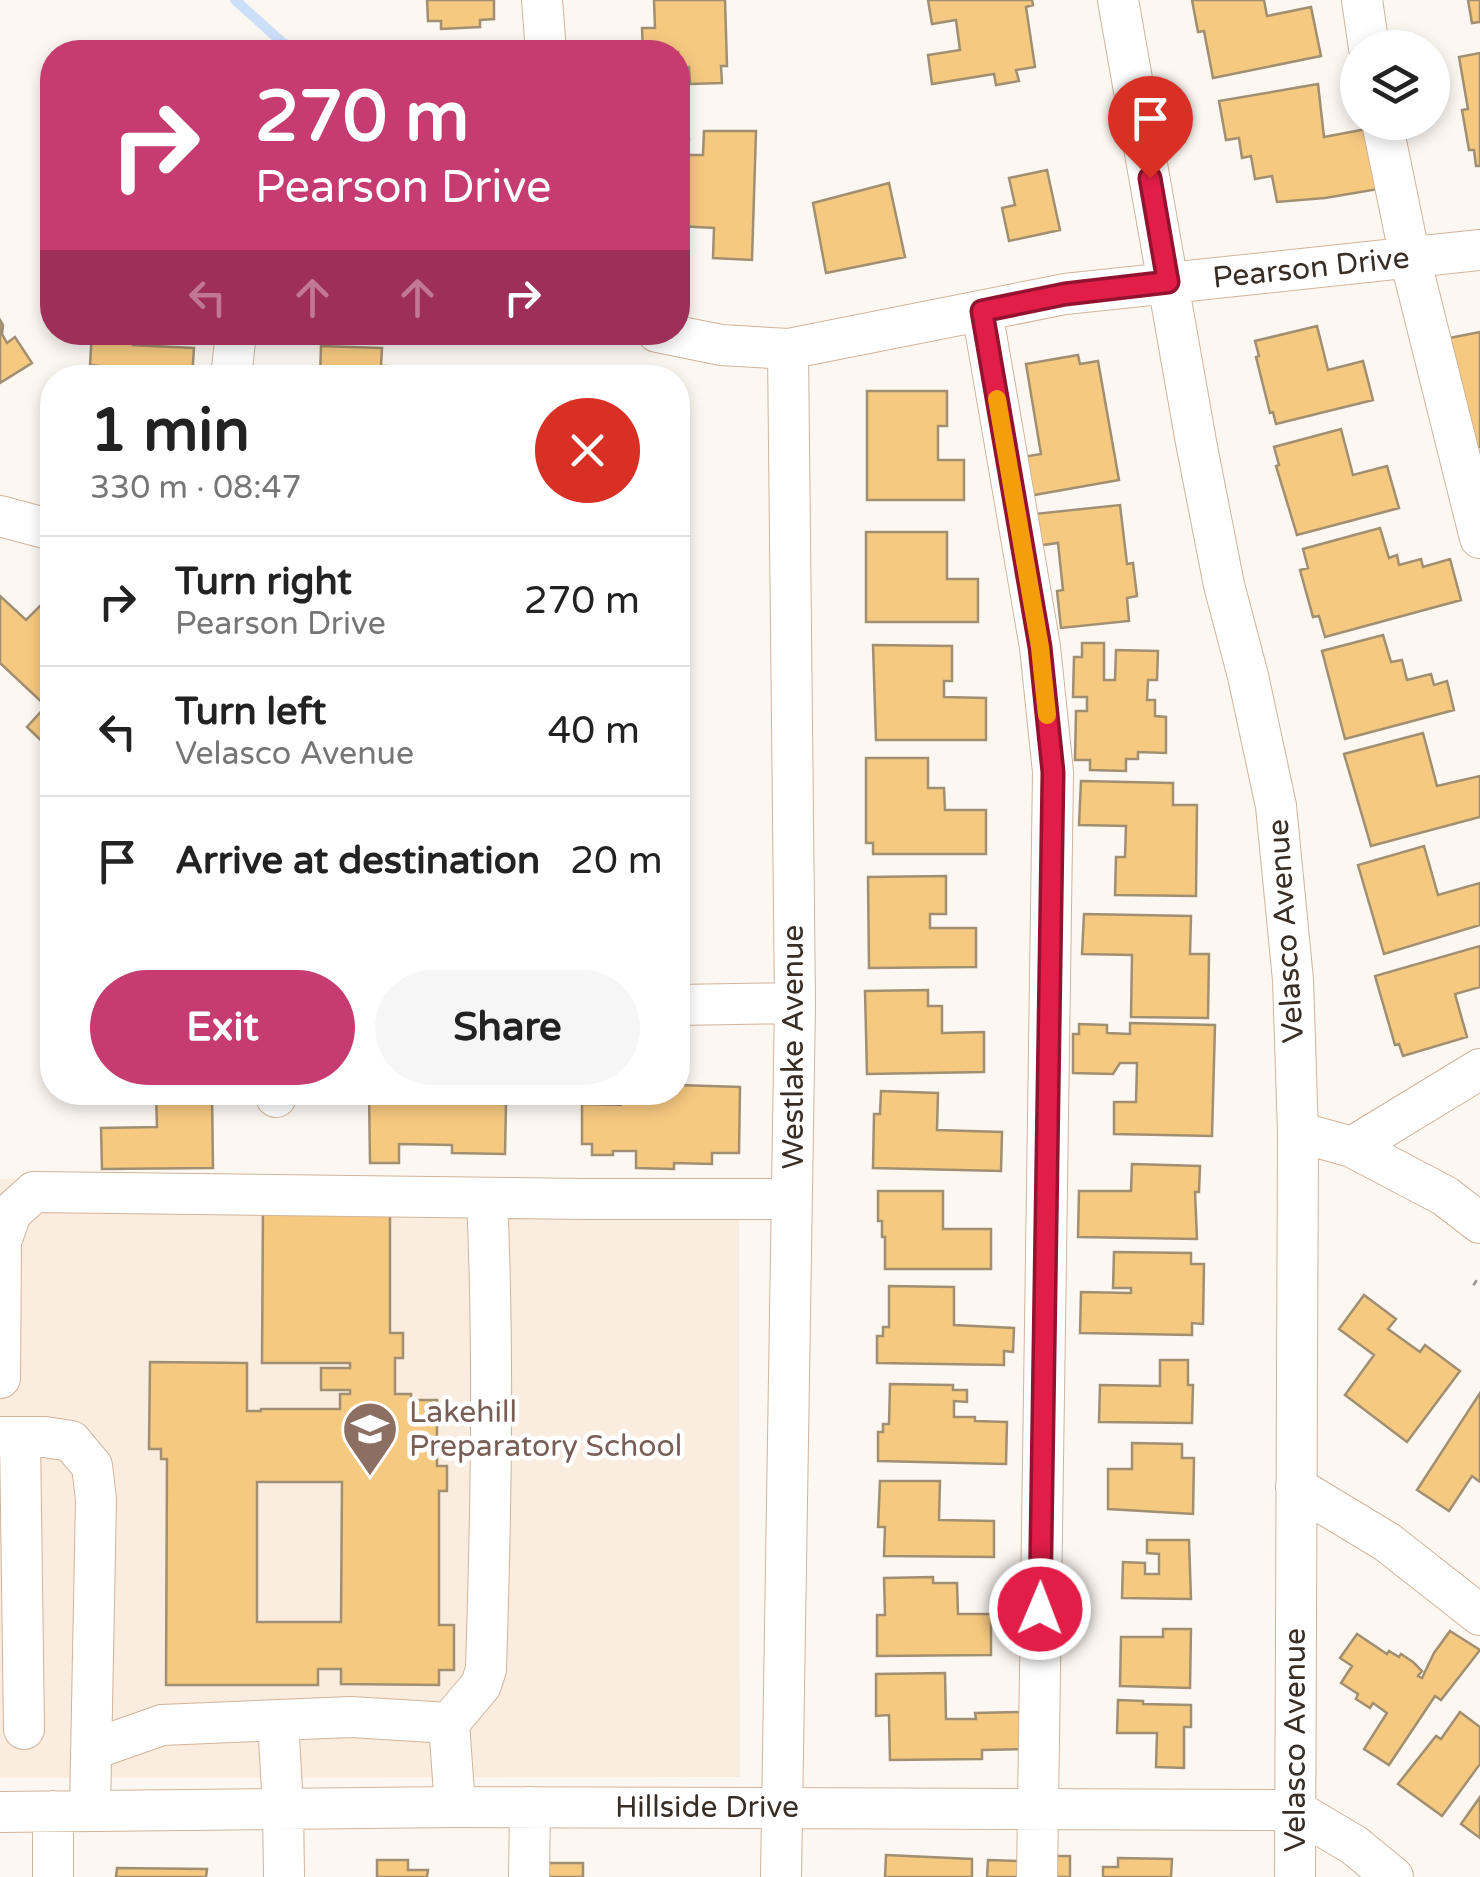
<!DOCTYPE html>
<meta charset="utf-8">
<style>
:root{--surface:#fff;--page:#f6f6f6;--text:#222;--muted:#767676;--line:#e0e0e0;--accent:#c63b70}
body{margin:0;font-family:"Varela Round",sans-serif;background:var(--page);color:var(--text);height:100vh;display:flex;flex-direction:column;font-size:38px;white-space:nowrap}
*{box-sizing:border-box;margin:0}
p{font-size:32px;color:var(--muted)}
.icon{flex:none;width:55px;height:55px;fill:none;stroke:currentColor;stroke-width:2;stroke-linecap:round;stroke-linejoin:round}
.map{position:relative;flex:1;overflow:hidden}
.sheet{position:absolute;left:40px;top:365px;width:650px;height:740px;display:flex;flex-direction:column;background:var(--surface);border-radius:40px;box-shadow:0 5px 15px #0003}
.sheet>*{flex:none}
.guide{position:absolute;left:40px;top:40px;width:650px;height:305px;border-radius:40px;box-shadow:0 5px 15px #0003;background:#c63b70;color:#fff;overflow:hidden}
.controls{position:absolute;left:1340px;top:30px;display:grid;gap:20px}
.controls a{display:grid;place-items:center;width:110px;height:110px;border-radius:50%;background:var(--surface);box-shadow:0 5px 15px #0003;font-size:50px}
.pin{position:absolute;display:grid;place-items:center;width:85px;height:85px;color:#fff;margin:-102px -42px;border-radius:50% 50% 50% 0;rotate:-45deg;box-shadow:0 0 10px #0007}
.pin .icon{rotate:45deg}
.me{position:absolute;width:110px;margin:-55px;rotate:1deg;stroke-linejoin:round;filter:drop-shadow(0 0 8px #0008)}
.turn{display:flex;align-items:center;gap:35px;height:210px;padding:0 50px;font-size:45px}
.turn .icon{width:130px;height:130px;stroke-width:2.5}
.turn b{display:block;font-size:70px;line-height:85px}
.lanes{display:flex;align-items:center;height:95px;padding:0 50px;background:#0003;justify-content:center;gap:50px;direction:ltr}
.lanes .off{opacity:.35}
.round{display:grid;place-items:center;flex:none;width:105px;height:105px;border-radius:52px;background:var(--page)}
.summary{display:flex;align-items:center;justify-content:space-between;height:170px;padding:0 50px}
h1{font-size:60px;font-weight:700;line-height:75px}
.cta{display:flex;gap:20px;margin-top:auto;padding:20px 50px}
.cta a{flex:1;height:115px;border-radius:60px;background:var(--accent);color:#fff;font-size:40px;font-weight:700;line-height:115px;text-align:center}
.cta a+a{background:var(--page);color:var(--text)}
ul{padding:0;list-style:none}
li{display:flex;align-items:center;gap:30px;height:130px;padding:0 50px;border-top:2px solid var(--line)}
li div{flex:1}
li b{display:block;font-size:38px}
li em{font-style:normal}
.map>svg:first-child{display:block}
.built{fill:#faecdf}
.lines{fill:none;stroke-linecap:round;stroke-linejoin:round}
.stream{stroke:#ccdff9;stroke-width:10}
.building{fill:#f6c980;stroke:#a18f72;stroke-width:2.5;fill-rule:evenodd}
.minor-casing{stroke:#d0b49b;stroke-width:42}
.path{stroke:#9b938c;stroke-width:6;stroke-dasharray:2.5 8;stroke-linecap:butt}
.minor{stroke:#fff;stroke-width:40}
.route-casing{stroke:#92132f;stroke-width:25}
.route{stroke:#e11d48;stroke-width:18}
.slow{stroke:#f59e0b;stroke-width:18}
.labels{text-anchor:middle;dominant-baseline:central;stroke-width:9;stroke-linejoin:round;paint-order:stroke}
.street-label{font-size:30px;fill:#392e25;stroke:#fff}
.education-label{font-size:30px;fill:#785e54;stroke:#fff;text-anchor:start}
</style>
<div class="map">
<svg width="1480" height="1877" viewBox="0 0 1480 1877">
<rect width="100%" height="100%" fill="#fdf7f2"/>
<path class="built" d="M739 1178 740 1777 0 1778V1179Z"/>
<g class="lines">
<path class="stream" d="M235 0 283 43 303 52"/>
</g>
<path class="building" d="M427 0H494V19L480 20V27L441 29V21H428Z
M654 0H725L727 66H721L722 83 690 84 689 67 678 68V52H643L642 28H655Z
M928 0H1032L1033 5 1026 7 1035 67 1016 70 1019 81 996 85 994 74 932 84 928 55 960 50 956 20 932 24Z
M1192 0H1264L1267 16 1311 7 1321 56 1213 78 1204 31 1198 32Z
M1468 0H1480V22L1472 23Z
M1480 53V166H1476L1474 150H1469L1462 110 1468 109 1459 57Z
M1318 84 1324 137 1372 128 1384 188 1325 198 1277 202 1272 176 1255 179 1251 156 1242 158 1239 138 1226 140 1219 101Z
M704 131H756L752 260 713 258 714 228 678 226V139H689L688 155H703Z
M1047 170 1060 230 1009 241 1002 208 1015 205 1009 178Z
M889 183 905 257 826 273 813 203Z
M0 320 3 325 2 334 7 343 15 337 32 363 0 383Z
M1317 326 1328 370 1363 361 1373 400 1276 424 1273 412 1270 413 1256 357 1259 356 1255 341Z
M92 332H134L133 345 194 348 192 378H99L100 366 90 365Z
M1480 332V447L1465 450 1439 340Z
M321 346 382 348 381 366H386V378H320Z
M1078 355 1080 364 1098 361 1119 480 1023 497 1017 458 1041 454 1026 364Z
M867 391H947V426H938V460H964V500H867Z
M1341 429 1353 475 1387 466 1399 508 1297 535 1276 466 1279 465 1274 447Z
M1120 505 1127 564 1133 563 1137 596 1127 598 1129 621 1061 628 1057 591 1063 590 1058 543 1028 547 1025 515Z
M1380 528 1389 558 1397 555 1399 565 1421 559 1423 567 1450 559 1461 600 1325 637 1319 616 1313 617 1300 570 1308 568 1303 549Z
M866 532H947V579H978V622H866Z
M0 596 26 620 43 603 52 612V751L27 727 46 706 0 663Z
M1383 635 1391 662 1402 660 1407 680 1431 674 1434 685 1447 681 1454 710 1345 739 1322 651Z
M1082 643H1104V680H1115L1116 650 1158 651 1157 680H1148L1147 700H1155V716L1166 717V753L1138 752V759H1126V771L1090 770V760H1075L1076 711H1087V697H1073L1074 657H1082Z
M873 645 952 646V681H944V697L986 698V740H876Z
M1423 733 1437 786 1480 776V817L1371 846 1344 754Z
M866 758H928V788H944L945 810H986V854H873V843H866Z
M1081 781 1173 783V805H1197L1196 896 1115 895 1116 857H1125L1126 826 1079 825Z
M1424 846 1438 895 1480 883V925L1384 954 1358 865Z
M946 876V914H930V928H976V967L869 968 868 877Z
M1084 914 1191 916 1190 954H1209L1208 1018 1131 1017 1132 955 1082 954Z
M1480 946V987L1455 994 1467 1037 1403 1056 1399 1044 1395 1045 1375 976Z
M928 990V1006H942V1033L984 1032V1072L867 1074 865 991Z
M1130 1023 1215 1025 1212 1136 1114 1134V1102H1136L1137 1063H1120L1113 1074 1073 1073V1034H1079V1024L1107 1025V1033L1130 1034Z
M678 1085 740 1087 739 1153H712V1164L674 1163V1169L636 1168V1151H613V1155H592V1144H582V1104L621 1105V1096L672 1097V1092H678Z
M881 1091 938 1093 937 1130 1002 1132 1001 1171 873 1168 874 1114H880Z
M156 1092H212L213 1168 102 1169 101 1128 157 1127Z
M369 1092H472L471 1103 506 1104 505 1154 452 1153V1145L399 1144V1163H370Z
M1132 1164 1200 1166 1199 1192H1195L1197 1239 1078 1237 1079 1191H1131Z
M878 1191H943V1229H991V1269H885V1237H882V1221H878Z
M263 1206 390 1207V1333H403V1358H395V1394H411V1400H437V1466H447V1491H439V1625H454V1670H439V1685L341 1684V1669H318V1685H166L167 1459H161V1449H149L150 1362 247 1363V1411H261V1409H340V1394H350V1390H321V1368H350V1363H262ZM257 1482H342L341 1622H257Z
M1114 1252 1191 1253V1264H1204L1203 1324 1192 1323V1335L1080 1333 1081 1292 1131 1293V1288H1113Z
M889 1286 954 1287V1325L1014 1328 1013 1352 1004 1351V1365L877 1363V1336H883V1327H889Z
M1364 1295 1396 1319 1388 1329 1420 1352 1425 1345 1460 1371 1407 1442 1345 1395 1374 1355 1339 1329Z
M1160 1360H1188V1385H1193L1192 1423 1099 1422 1100 1385 1160 1386Z
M890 1384 953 1385V1390H967V1402L954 1401V1417H975V1421L1007 1422 1006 1464 878 1461V1432H883V1424H889Z
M1480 1393V1482L1472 1476 1449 1511 1417 1490Z
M1132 1443 1182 1444V1458H1194L1193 1514 1108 1509V1469H1132Z
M880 1481H940L939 1520 994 1521V1557L884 1556 885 1527H878Z
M1147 1540H1189L1191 1599 1122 1598 1123 1562 1145 1563V1574H1159V1554L1147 1553Z
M933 1577V1583H957L958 1614H991V1655L877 1656V1615H885L884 1578Z
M1163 1629H1191L1190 1688 1120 1686 1121 1637H1163Z
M1450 1631 1480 1650 1441 1700 1435 1696 1389 1765 1364 1749 1387 1713 1373 1703 1370 1708 1356 1699 1358 1694 1341 1683 1352 1666 1340 1658 1357 1634 1387 1654 1389 1651 1399 1657 1401 1654 1413 1662 1422 1671 1418 1676 1422 1678 1434 1653Z
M945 1673 946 1719H976L975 1713 1024 1712 1025 1749 982 1750V1759L890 1760 889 1715 876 1716V1674Z
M1118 1700 1143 1701V1704L1191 1705V1727H1184V1768L1156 1767 1157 1733H1117Z
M1460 1712 1480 1727V1764L1442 1816 1398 1784 1436 1736 1441 1739Z
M1480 1797V1838L1461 1824Z
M886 1855 972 1859V1877H885Z
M1041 1856H1070V1877H1041Z
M1118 1858 1172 1859 1171 1877H1103V1867H1118Z
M377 1860H408V1870H428L427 1877H377Z
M988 1860 1022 1861V1877H987Z
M546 1863H583V1877H545Z
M117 1868 207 1869 206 1877H116Z"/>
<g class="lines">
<g class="minor-casing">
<path id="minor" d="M542 0 546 52
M1118 0 1196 442 1224 585 1248 676 1276 806 1293 980 1298 1132 1295 1877
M1362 0 1369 48
M1382 122 1410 258 1480 538
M982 311 1040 647 1053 772 1037 1877
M657 332 721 345 788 349 1065 294 1480 250
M231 378 236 332
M0 516 52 530
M678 1005 795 1003
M276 1097 278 1092
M1298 1132 1352 1147 1445 1196 1480 1223
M1352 1147 1480 1069
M0 1378 1 1242 11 1213 34 1192 588 1199H792
M0 1437H45L71 1441 92 1466 96 1499 90 1810
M20 1437 24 1729
M1296 1487 1387 1542 1480 1615
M278 1720 283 1808 284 1877
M449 1723 455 1807
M91 1750 162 1725 351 1717 449 1723 481 1685 486 1669C491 1512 494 1354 487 1198
M53 1811V1877
M0 1812 455 1807 1295 1810 1354 1845 1393 1877
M529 1877 530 1807
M781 1877 795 1003 788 349"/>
</g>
<path class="path" d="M1474 1282 1480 1286"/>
<use href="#minor" class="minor"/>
</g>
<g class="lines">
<g class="route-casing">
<path id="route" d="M1040 1609 1053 772 1040 647 982 311 1065 294 1168 282 1150 178"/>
</g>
<use href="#route" class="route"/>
<path class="slow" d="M997 399 1040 647 1047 715"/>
</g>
<defs>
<g id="school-pin" transform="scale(2.875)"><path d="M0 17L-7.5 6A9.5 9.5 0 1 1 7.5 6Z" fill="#8d6e63" stroke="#fff"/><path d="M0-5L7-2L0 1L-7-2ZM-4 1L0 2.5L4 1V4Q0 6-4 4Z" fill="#fff"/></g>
</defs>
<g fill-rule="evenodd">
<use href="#school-pin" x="370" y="1429"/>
</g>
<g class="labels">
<g class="street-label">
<text transform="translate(1311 268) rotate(-6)">Pearson Drive</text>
<text transform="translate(1286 931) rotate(-94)">Velasco Avenue</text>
<text transform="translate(793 1047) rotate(-90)">Westlake Avenue</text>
<text transform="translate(1295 1740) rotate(-90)">Velasco Avenue</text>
<text x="707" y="1807">Hillside Drive</text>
</g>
<g class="education-label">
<text x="409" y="1412">Lakehill<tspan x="409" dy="34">Preparatory School</tspan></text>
</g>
</g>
</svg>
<div class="controls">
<a><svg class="icon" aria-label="layers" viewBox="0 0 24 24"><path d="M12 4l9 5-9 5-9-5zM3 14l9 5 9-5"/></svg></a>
</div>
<div class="pin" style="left:1150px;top:178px;background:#d93025"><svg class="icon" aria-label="arrive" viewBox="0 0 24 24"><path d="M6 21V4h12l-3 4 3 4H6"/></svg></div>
<svg class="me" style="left:1040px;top:1609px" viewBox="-20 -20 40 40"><circle r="17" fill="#e11d48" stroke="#fff" stroke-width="3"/><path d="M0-11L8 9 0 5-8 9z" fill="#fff"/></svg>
<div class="guide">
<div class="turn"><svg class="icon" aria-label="right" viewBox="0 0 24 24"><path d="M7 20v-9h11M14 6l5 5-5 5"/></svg><div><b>270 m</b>Pearson Drive</div></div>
<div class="lanes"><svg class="icon off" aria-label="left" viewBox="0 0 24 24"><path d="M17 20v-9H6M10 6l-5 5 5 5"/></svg><svg class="icon off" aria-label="ahead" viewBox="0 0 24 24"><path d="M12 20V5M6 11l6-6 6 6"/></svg><svg class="icon off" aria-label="ahead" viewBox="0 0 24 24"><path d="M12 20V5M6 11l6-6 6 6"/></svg><svg class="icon" aria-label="right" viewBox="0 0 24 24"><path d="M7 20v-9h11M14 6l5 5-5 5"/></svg></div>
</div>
<section class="sheet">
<div class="summary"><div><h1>1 min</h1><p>330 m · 08:47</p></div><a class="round" style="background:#d93025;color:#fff"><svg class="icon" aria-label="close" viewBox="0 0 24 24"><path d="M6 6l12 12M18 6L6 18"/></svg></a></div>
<ul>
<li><svg class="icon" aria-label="right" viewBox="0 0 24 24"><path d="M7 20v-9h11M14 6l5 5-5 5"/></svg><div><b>Turn right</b><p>Pearson Drive</p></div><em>270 m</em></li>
<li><svg class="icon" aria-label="left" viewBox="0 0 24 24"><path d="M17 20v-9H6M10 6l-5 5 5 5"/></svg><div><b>Turn left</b><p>Velasco Avenue</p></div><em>40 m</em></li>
<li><svg class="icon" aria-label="arrive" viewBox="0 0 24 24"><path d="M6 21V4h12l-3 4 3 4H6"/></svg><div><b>Arrive at destination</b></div><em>20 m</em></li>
</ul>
<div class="cta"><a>Exit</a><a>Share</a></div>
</section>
</div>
